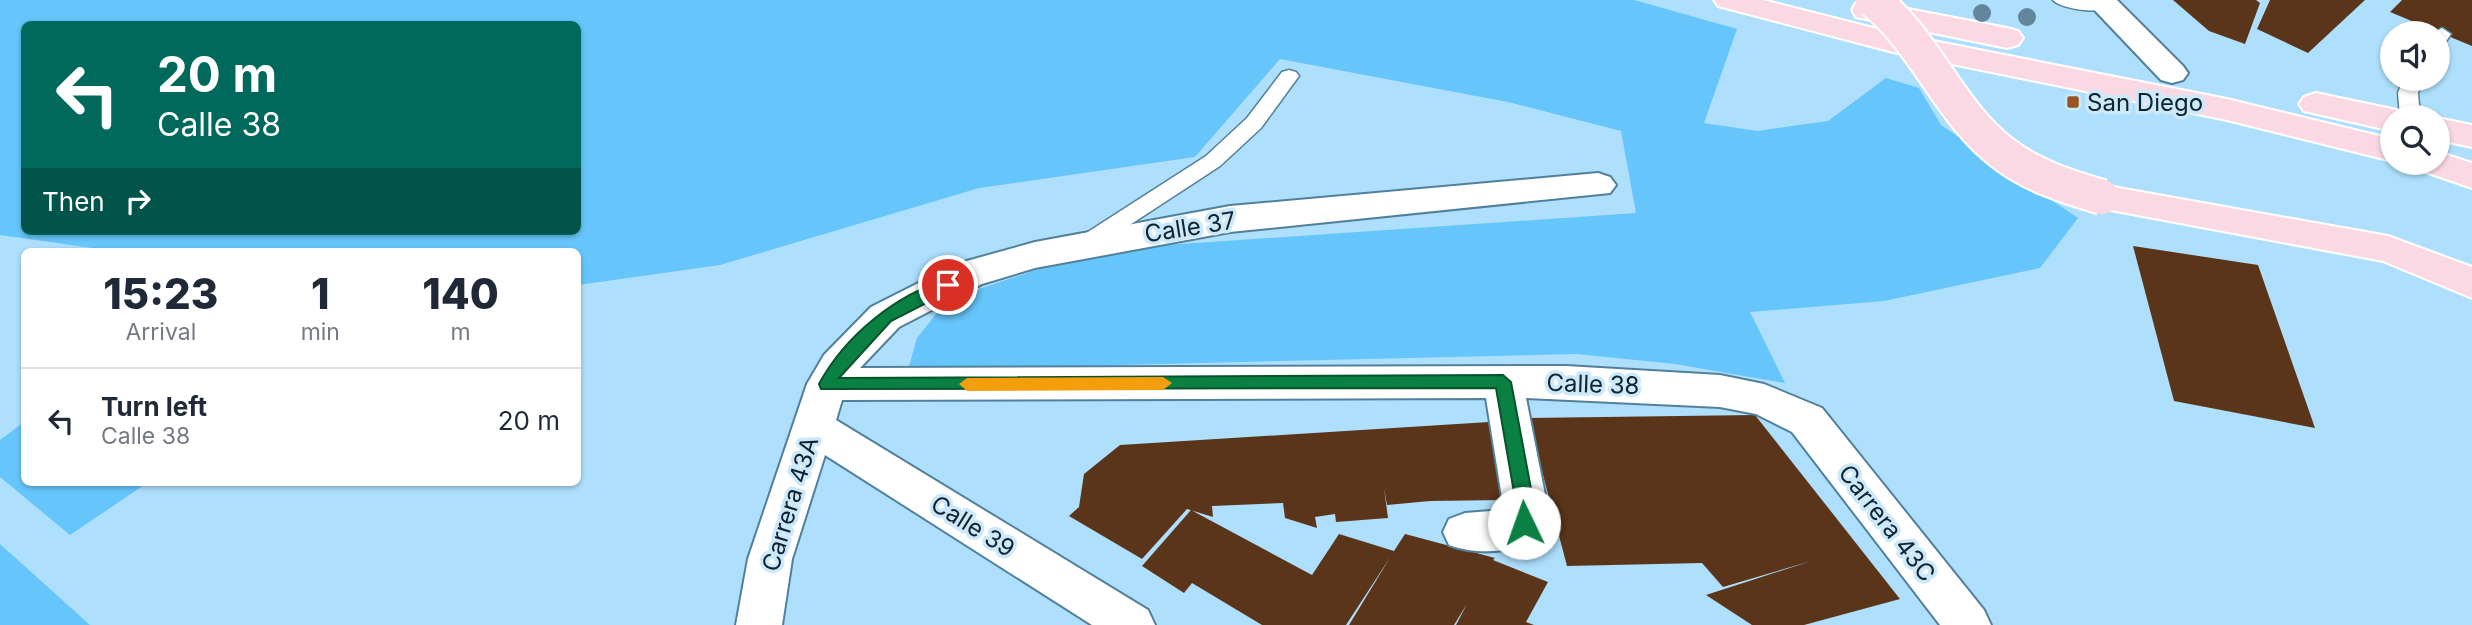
<!DOCTYPE html>
<style>
:root{--surface:#fff;--page:#f6f6f7;--text:#1f2937;--muted:#747a83;--line:#e0e1e3}
body{margin:0;font-family:Inter,sans-serif;background:var(--page);color:var(--text);height:100vh;display:flex;flex-direction:column;font-size:26px;white-space:nowrap}
*{box-sizing:border-box;margin:0}
p{font-size:23px;color:var(--muted)}
.icon{flex:none;width:38px;height:38px;fill:none;stroke:currentColor;stroke-width:2;stroke-linecap:round;stroke-linejoin:round}
.map{position:relative;flex:1;overflow:hidden}
.drawer{position:absolute;left:21px;top:248px;width:560px;height:238px;display:flex;flex-direction:column;background:var(--surface);border-radius:10px;box-shadow:0 2px 5px #0004}
.drawer>*{flex:none}
.banner{position:absolute;left:21px;top:21px;width:560px;height:214px;border-radius:10px;box-shadow:0 2px 5px #0004;background:#00695c;color:#fff;overflow:hidden}
.buttons{position:absolute;left:2380px;top:21px;display:grid;gap:14px}
.buttons a{display:grid;place-items:center;width:70px;height:70px;border-radius:50%;background:var(--surface);box-shadow:0 2px 5px #0004;font-size:35px}
.pin{position:absolute;display:grid;place-items:center;width:60px;height:60px;color:#fff;margin:-30px;border:4px solid #fff;border-radius:50%;box-shadow:0 2px 7px #0007}
.me{position:absolute;width:77px;margin:-38px;rotate:357deg;stroke-linejoin:round;filter:drop-shadow(0 0 5px #0008)}
.turn{display:flex;align-items:center;gap:24px;height:147px;padding:0 21px;font-size:32px}
.turn .icon{width:91px;height:91px;stroke-width:2.5}
.turn b{display:block;font-size:49px;line-height:60px}
.then{display:flex;align-items:center;height:66px;padding:0 21px;background:#0003;gap:14px;font-size:26px}
.eta{display:flex;justify-content:space-evenly;align-items:center;height:119px;text-align:center}
.eta b{font-size:42px;font-weight:800;line-height:49px}
ul{padding:0;list-style:none}
li{display:flex;align-items:center;gap:21px;height:105px;padding:0 21px;border-top:2px solid var(--line)}
li div{flex:1}
li b{display:block;font-size:26px}
li em{font-style:normal}
.map>svg:first-child{display:block}
.green{fill:#66c5fa;fill-rule:evenodd}
.building{fill:#5b3519}
.lines{fill:none;stroke-linecap:round;stroke-linejoin:round}
.service-casing{stroke:#52809b;stroke-width:3}
.minor-casing{stroke:#52809b;stroke-width:4}
.primary-casing{stroke:#fff;stroke-width:4}
.service{fill:#fff;fill-rule:evenodd}
.minor{fill:#fff;fill-rule:evenodd}
.primary{fill:#fad9e5;fill-rule:evenodd}
.primary-bridge-casing{stroke:#fff;stroke-width:38;stroke-linecap:butt}
.primary-bridge{stroke:#fad9e5;stroke-width:34}
.tree{fill:#63869c}
.route{fill:#0b8043;stroke:#07532c;stroke-width:2}
.slow{fill:#f59e0b}
.poi-dot{fill:#975522;stroke:#cce9fb;stroke-width:2.5}
.labels{text-anchor:middle;dominant-baseline:central;stroke-width:7;stroke-linejoin:round;paint-order:stroke}
.poi-label{font-size:24px;fill:#10232e;stroke:#cce9fb;text-anchor:start}
.street-label{font-size:24px;fill:#10232e;stroke:#cce9fb}
</style>
<div class="map">
<svg width="2472" height="625" viewBox="0 0 2472 625">
<rect width="100%" height="100%" fill="#aedffc"/>
<path class="green" d="M0 0H1634L1737 29 1704 123 1757 131 1828 121 1886 78 1919 88 1941 125 2078 218 2040 268 1884 301 1750 312 1785 383 1675 364 1577 354 908 370 917 338 940 309 979 289 1039 269 1166 245 1636 213 1621 131 1508 102 1280 59 1195 157 979 188 720 265 578 285V252H121L0 235ZM24 24H578V231H24Z
M24 422V483H147L70 535 0 477V440Z
M0 544 90 625H0Z"/>
<path class="building" d="M2173 0H2256L2260 3 2245 44 2209 31Z
M2270 0H2365L2308 53 2257 29Z
M2402 0H2472V46L2390 12Z
M2133 246 2258 265 2315 428 2174 401Z
M1755 415 1900 599 1804 625H1752L1706 595 1811 561 1723 587 1702 563 1567 566 1528 418Z
M1489 422 1504 500 1430 501 1387 505 1384 488 1388 518 1336 522 1335 514 1315 517 1317 528 1285 518 1283 503 1212 506 1213 517 1187 509 1142 559 1069 516 1079 507 1084 474 1120 445Z
M1191 510 1312 575 1339 534 1394 551 1405 534 1495 558 1493 560 1548 582 1526 622 1534 625H1456L1467 604 1454 625H1349L1391 556 1346 625H1262L1192 583 1184 593 1142 566Z"/>
<g class="lines">
<g class="service-casing">
<path id="service" d="M2053 0H2107L2114 5C2105 15 2062 10 2053 0Z
M2442 28 2451 34 2445 43 2438 45V33H2433Z
M1289 70 1296 72 1299 76 1296 80 1261 128 1220 166 1093 249H1077L1074 244 1077 239 1206 156 1247 118 1282 72Z
M2403 79H2423L2418 93 2420 117H2400L2398 93Z"/>
</g>
<g class="minor-casing">
<path id="minor" d="M2085 0H2117L2183 66 2188 73 2183 80 2172 83 2161 80Z
M1598 173 1610 177 1616 185 1610 193 1230 232 1035 268 982 284 899 327 860 368 1566 366 1720 375 1764 384 1822 408 1984 610 1991 625H1940L1792 432 1756 414 1720 407 1526 398 1548 510 1540 536C1517 554 1476 555 1449 545L1443 532 1449 519 1465 513 1504 510 1486 398 842 400 836 420 1148 610 1155 625H1092L825 455 792 559 782 625H736L748 559 807 384 824 355 871 307 956 264 1035 242 1230 206Z"/>
</g>
<g class="primary-casing">
<path id="primary" d="M1714 0H1763L1893 33 2227 99 2392 139V161L2227 120 1893 52 1718 6Z
M1867 1 2007 28 2018 31 2023 38 2018 45 2007 48 1856 17 1852 10 1856 3Z
M2316 93 2392 109 2404 112 2407 117H2392V131L2304 111 2299 104 2304 97Z
M2438 118 2472 125V147L2438 140Z
M2438 152 2472 163V188L2423 171 2418 163H2438Z
M2102 185 2388 236 2472 267V298L2383 261 2089 206 2084 197 2089 188Z"/>
</g>
<use href="#service" class="service"/>
<use href="#minor" class="minor"/>
<use href="#primary" class="primary"/>
<g class="primary-bridge-casing">
<path id="primary-bridge" d="M1873 0C1927 43 1949 113 2004 154 2033 176 2068 187 2102 197"/>
</g>
<use href="#primary-bridge" class="primary-bridge"/>
</g>
<g class="tree">
<circle cx="1982" cy="13" r="9"/>
<circle cx="2027" cy="17" r="9"/>
</g>
<path class="route" d="M948 279 954 281V289L891 321 839 378 1503 375 1511 382 1535 510 1533 523 1524 531 1515 523 1517 510 1496 388 821 389 819 384C845 336 895 295 948 279Z"/>
<path class="slow" d="M1163 377 1172 383 1163 390 967 391 959 384 967 378Z"/>
<rect class="poi-dot" x="2066" y="95" width="14" height="14" rx="3.5"/>
<g class="labels">
<g class="poi-label">
<text x="2087" y="102">San Diego</text>
</g>
<g class="street-label">
<text transform="translate(1190 227) rotate(-9)">Calle 37</text>
<text transform="translate(1593 384) rotate(2)">Calle 38</text>
<text transform="translate(790 504) rotate(-73)">Carrera 43A</text>
<text transform="translate(1887 523) rotate(52)">Carrera 43C</text>
<text transform="translate(973 526) rotate(32)">Calle 39</text>
</g>
</g>
</svg>
<div class="buttons">
<a><svg class="icon" aria-label="sound" viewBox="0 0 24 24"><path d="M4 9h4l5-4v14l-5-4H4zM17 9q2 3 0 6"/></svg></a>
<a><svg class="icon" aria-label="search" viewBox="0 0 24 24"><circle cx="10" cy="10" r="6"/><path d="M15 15l6 6"/></svg></a>
</div>
<div class="pin" style="left:948px;top:285px;background:#d93025"><svg class="icon" aria-label="arrive" viewBox="0 0 24 24"><path d="M6 21V4h12l-3 4 3 4H6"/></svg></div>
<svg class="me" style="left:1524px;top:523px" viewBox="-20 -20 40 40"><circle r="19" fill="#fff"/><path d="M0-13L10 11 0 6-10 11z" fill="#0b8043"/></svg>
<div class="banner">
<div class="turn"><svg class="icon" aria-label="left" viewBox="0 0 24 24"><path d="M17 20v-9H6M10 6l-5 5 5 5"/></svg><div><b>20 m</b>Calle 38</div></div>
<div class="then">Then<svg class="icon" aria-label="right" viewBox="0 0 24 24"><path d="M7 20v-9h11M14 6l5 5-5 5"/></svg></div>
</div>
<section class="drawer">
<div class="eta">
<div><b>15:23</b><p>Arrival</p></div>
<div><b>1</b><p>min</p></div>
<div><b>140</b><p>m</p></div>
</div>
<ul>
<li><svg class="icon" aria-label="left" viewBox="0 0 24 24"><path d="M17 20v-9H6M10 6l-5 5 5 5"/></svg><div><b>Turn left</b><p>Calle 38</p></div><em>20 m</em></li>
</ul>
</section>
</div>
